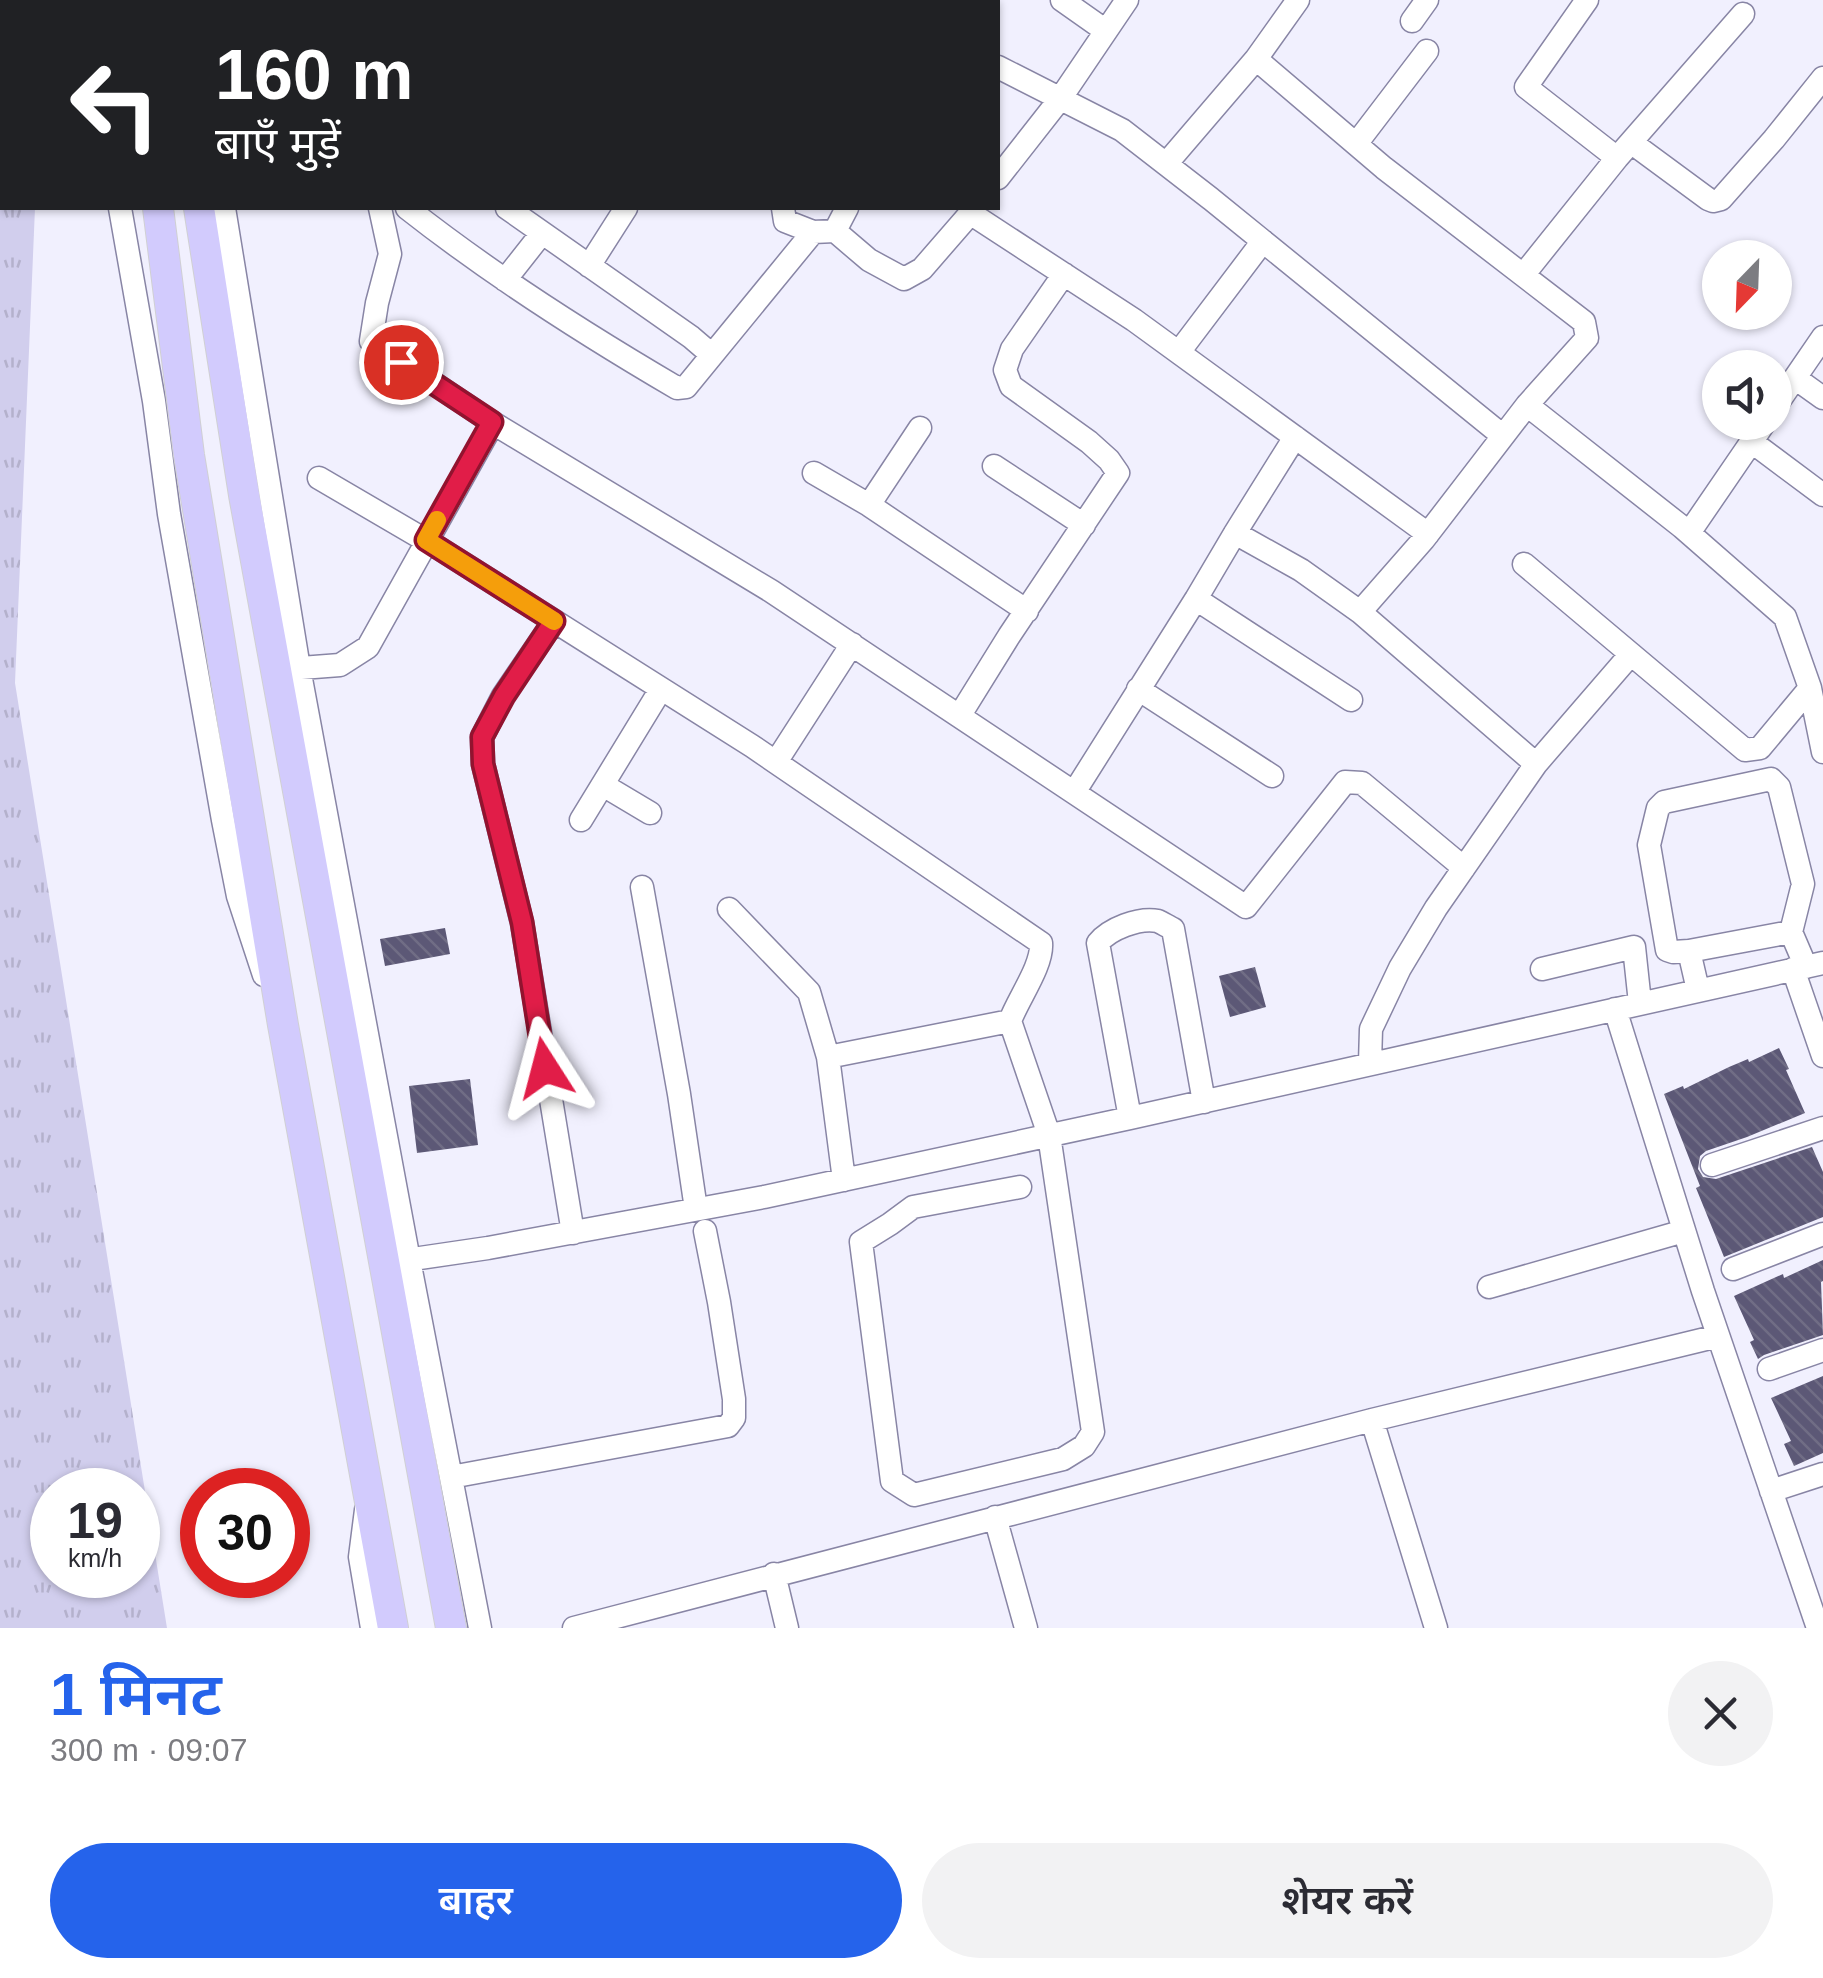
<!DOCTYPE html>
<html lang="hi">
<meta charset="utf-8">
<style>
:root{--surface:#fff;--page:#f2f2f3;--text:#2b2b33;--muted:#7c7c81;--accent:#2563eb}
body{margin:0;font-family:Arial,"Noto Sans Devanagari",sans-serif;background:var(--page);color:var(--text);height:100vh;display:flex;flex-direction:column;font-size:38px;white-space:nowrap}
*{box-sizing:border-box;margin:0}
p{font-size:32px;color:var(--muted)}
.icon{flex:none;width:55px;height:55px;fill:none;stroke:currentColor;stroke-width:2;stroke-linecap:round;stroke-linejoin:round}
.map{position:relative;height:1628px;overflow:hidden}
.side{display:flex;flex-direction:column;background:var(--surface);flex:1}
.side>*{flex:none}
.hud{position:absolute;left:0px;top:0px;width:1000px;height:210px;box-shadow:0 2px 8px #0004;background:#202124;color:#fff;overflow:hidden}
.needle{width:65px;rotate:203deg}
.fabs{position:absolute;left:1702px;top:240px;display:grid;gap:20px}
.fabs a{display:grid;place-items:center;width:90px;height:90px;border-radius:50%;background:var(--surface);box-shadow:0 2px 8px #0004;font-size:50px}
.speed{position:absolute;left:30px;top:1468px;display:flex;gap:20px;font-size:50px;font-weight:700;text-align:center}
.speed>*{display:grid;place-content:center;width:130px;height:130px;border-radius:50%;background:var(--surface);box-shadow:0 2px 8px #0004;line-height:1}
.speed small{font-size:25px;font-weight:400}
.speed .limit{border:15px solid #d22;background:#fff;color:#111}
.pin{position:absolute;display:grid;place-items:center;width:85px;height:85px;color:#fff;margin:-42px;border:5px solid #fff;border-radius:50%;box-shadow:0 2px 10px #0007}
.me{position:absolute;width:110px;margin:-55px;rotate:351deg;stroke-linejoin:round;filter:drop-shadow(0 0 8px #0008)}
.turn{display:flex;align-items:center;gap:35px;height:210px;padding:0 50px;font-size:45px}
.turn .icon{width:130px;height:130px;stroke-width:2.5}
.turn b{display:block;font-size:70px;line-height:85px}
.round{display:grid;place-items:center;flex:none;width:105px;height:105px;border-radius:52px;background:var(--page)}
.overview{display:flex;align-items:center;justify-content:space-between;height:170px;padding:0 50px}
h1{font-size:60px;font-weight:600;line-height:75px;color:var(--accent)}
.primary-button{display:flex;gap:20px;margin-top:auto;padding:20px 50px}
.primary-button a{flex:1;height:115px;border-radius:60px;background:var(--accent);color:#fff;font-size:40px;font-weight:600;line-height:115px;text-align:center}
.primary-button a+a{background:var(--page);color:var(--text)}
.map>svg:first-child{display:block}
.grass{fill:url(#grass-tufts);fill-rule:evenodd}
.building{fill:url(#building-back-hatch)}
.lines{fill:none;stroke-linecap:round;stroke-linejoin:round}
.minor-casing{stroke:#8885a5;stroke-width:25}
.major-casing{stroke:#d0d0d3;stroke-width:32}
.minor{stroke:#fff;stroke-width:22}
.major{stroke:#d2cbfd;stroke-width:30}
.route-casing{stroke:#92132f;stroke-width:25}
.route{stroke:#e11d48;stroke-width:18}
.slow{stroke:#f59e0b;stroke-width:18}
</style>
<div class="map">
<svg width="1823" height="1628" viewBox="0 0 1823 1628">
<defs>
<pattern id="grass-tufts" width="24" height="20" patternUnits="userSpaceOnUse" patternTransform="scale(2.5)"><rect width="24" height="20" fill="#d1ceed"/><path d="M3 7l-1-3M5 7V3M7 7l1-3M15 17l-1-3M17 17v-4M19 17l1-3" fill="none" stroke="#b4b1cc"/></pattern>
<pattern id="building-back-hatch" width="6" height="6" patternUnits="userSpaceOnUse" patternTransform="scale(2.5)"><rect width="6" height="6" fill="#5c5876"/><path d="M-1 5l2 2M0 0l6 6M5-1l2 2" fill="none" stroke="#706d85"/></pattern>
</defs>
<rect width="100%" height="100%" fill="#f1f0fe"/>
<path class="grass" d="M0 0H43V2H2V208H35L15 683 167 1628H0ZM52 1490H138V1575H52Z"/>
<path class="building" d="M445 928 450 954 385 966 380 939Z
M1255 967 1266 1007 1230 1017 1219 976Z
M1779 1048 1789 1069 1786 1070 1805 1113 1747 1137 1706 1151 1700 1156 1698 1169 1703 1177 1716 1179 1812 1147 1823 1172V1217L1724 1257 1696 1188 1700 1186 1664 1094 1683 1086 1684 1089 1729 1067 1748 1059 1749 1062Z
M470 1079 478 1145 417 1153 409 1086Z
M1823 1260V1281L1821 1282 1823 1335 1764 1355 1758 1359 1750 1342 1754 1340 1734 1296 1783 1274 1784 1278Z
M1823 1376V1453L1794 1466 1784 1444 1791 1441 1771 1398Z"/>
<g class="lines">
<g class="minor-casing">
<path id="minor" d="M83 0V2
M195 0 196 2
M327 0 332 2
M381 0V2
M831 0 834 2
M1062 0 1106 31
M1587 0 1526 87 1617 158
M601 2 602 0
M755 2 757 0
M1412 21 1427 0
M1256 59 1298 0
M998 67 1122 130 1211 199 1503 436
M1632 143 1708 199 1713 201 1721 199 1774 139 1823 78
M1356 144 1427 51
M1166 164 1256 59 1384 168 1584 322 1587 338 1527 405 1424 539 1360 612
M998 178 1060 99 1127 0
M120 208 154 401 169 514 223 820 238 896 264 975
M224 208 299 668 409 1260 480 1628
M380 208 390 254 377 303 371 341 493 423 771 591 1246 907 1345 782 1362 783 1464 868
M407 208C492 275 583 333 677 388L686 387 813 232
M507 208 691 337 712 355
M783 208 785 221 813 232 835 231 869 260 904 279 922 269 975 208
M970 213 1134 320 1428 534
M835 231 847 208
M589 266 626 208
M1524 274 1617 158 1743 14
M505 280 542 233
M1179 352 1263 241
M1795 378 1823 398
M1527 405 1682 527 1785 617 1810 688 1823 752
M1775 407 1823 337
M920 428 869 505 1027 611
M1752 442 1823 495
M994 466 1084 525
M814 473 869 505
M319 478 437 547 752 746 1041 943C1043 965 1018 999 1010 1021L1049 1135 1093 1432 1084 1446 1063 1459 914 1495 892 1481 861 1242 890 1224 913 1207 1020 1187
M1235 533 1301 570 1360 612 1536 764
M1689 533 1765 422
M1524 564 1745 750 1760 748 1810 688
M1196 599 1351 700
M554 621 503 696 482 737 483 764 522 923 573 1233
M288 669 340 665 368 647 493 423
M1138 689 1272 776
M960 715 1009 636 1118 473 1109 460 1089 442 1011 386 1005 370 1012 349 1064 274
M776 762 852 644
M603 785 650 813
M1075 791 1196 599 1235 533 1295 437
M581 820 661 689
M642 887 679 1094 696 1209
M729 909 809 992 828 1057 844 1180
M1689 951 1673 952 1667 950 1649 845 1658 808 1664 802 1771 779 1779 787 1803 884 1791 932 1806 967
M1542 969 1634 947 1640 1003
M1793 969 1823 1056
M1698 990 1689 951 1791 932
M1615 1009 1703 1291 1818 1628
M828 1057 1010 1021
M1370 1063 1371 1029 1400 968 1436 908 1536 764 1631 654
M1130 1118 1098 943C1109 929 1139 917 1158 921 1160 922 1171 928 1173 929L1204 1102
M1712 1165 1823 1128
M386 1263 488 1248 764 1197 1130 1118 1823 963
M1733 1269 1823 1234
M1489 1287 1684 1231
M1769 1369 1823 1350
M1372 1420 1436 1628
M451 1477 728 1426 734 1418V1399L719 1302 705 1231
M1771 1491 1823 1474
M366 1510 360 1557 372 1628
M995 1517 1026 1628
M774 1574 787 1628
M574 1628 1372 1420 1718 1336"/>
</g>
<g class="major-casing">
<path id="major" d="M131 0V2
M166 0V2
M158 208 189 455 283 1025 393 1628
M199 208 244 495 451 1628"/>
</g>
<use href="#minor" class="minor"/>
<use href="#major" class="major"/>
</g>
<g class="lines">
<g class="route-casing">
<path id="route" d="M401 362 492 422 426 540 554 621 504 696 482 737 483 764 522 922 545 1068"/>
</g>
<use href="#route" class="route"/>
<path class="slow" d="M437 520 426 540 554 621"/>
</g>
</svg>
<div class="fabs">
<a><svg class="needle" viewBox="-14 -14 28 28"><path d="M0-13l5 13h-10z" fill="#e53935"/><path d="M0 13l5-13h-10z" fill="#7c7c81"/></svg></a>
<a><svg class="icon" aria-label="sound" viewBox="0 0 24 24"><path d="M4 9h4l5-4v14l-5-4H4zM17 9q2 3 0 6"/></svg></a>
</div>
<div class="speed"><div>19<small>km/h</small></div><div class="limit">30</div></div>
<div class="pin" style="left:401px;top:362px;background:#d93025"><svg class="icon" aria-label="arrive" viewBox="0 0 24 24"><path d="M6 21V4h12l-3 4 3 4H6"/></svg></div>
<svg class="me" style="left:545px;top:1068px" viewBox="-20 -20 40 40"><path d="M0-17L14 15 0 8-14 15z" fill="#e11d48" stroke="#fff" stroke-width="4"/></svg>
<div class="hud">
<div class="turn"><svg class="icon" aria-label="left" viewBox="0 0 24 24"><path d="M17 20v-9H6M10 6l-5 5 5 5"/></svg><div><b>160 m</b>बाएँ मुड़ें</div></div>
</div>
</div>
<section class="side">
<div class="overview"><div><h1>1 मिनट</h1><p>300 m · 09:07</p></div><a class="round"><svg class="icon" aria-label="close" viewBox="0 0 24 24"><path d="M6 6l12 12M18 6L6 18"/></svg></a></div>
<div class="primary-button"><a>बाहर</a><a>शेयर करें</a></div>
</section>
